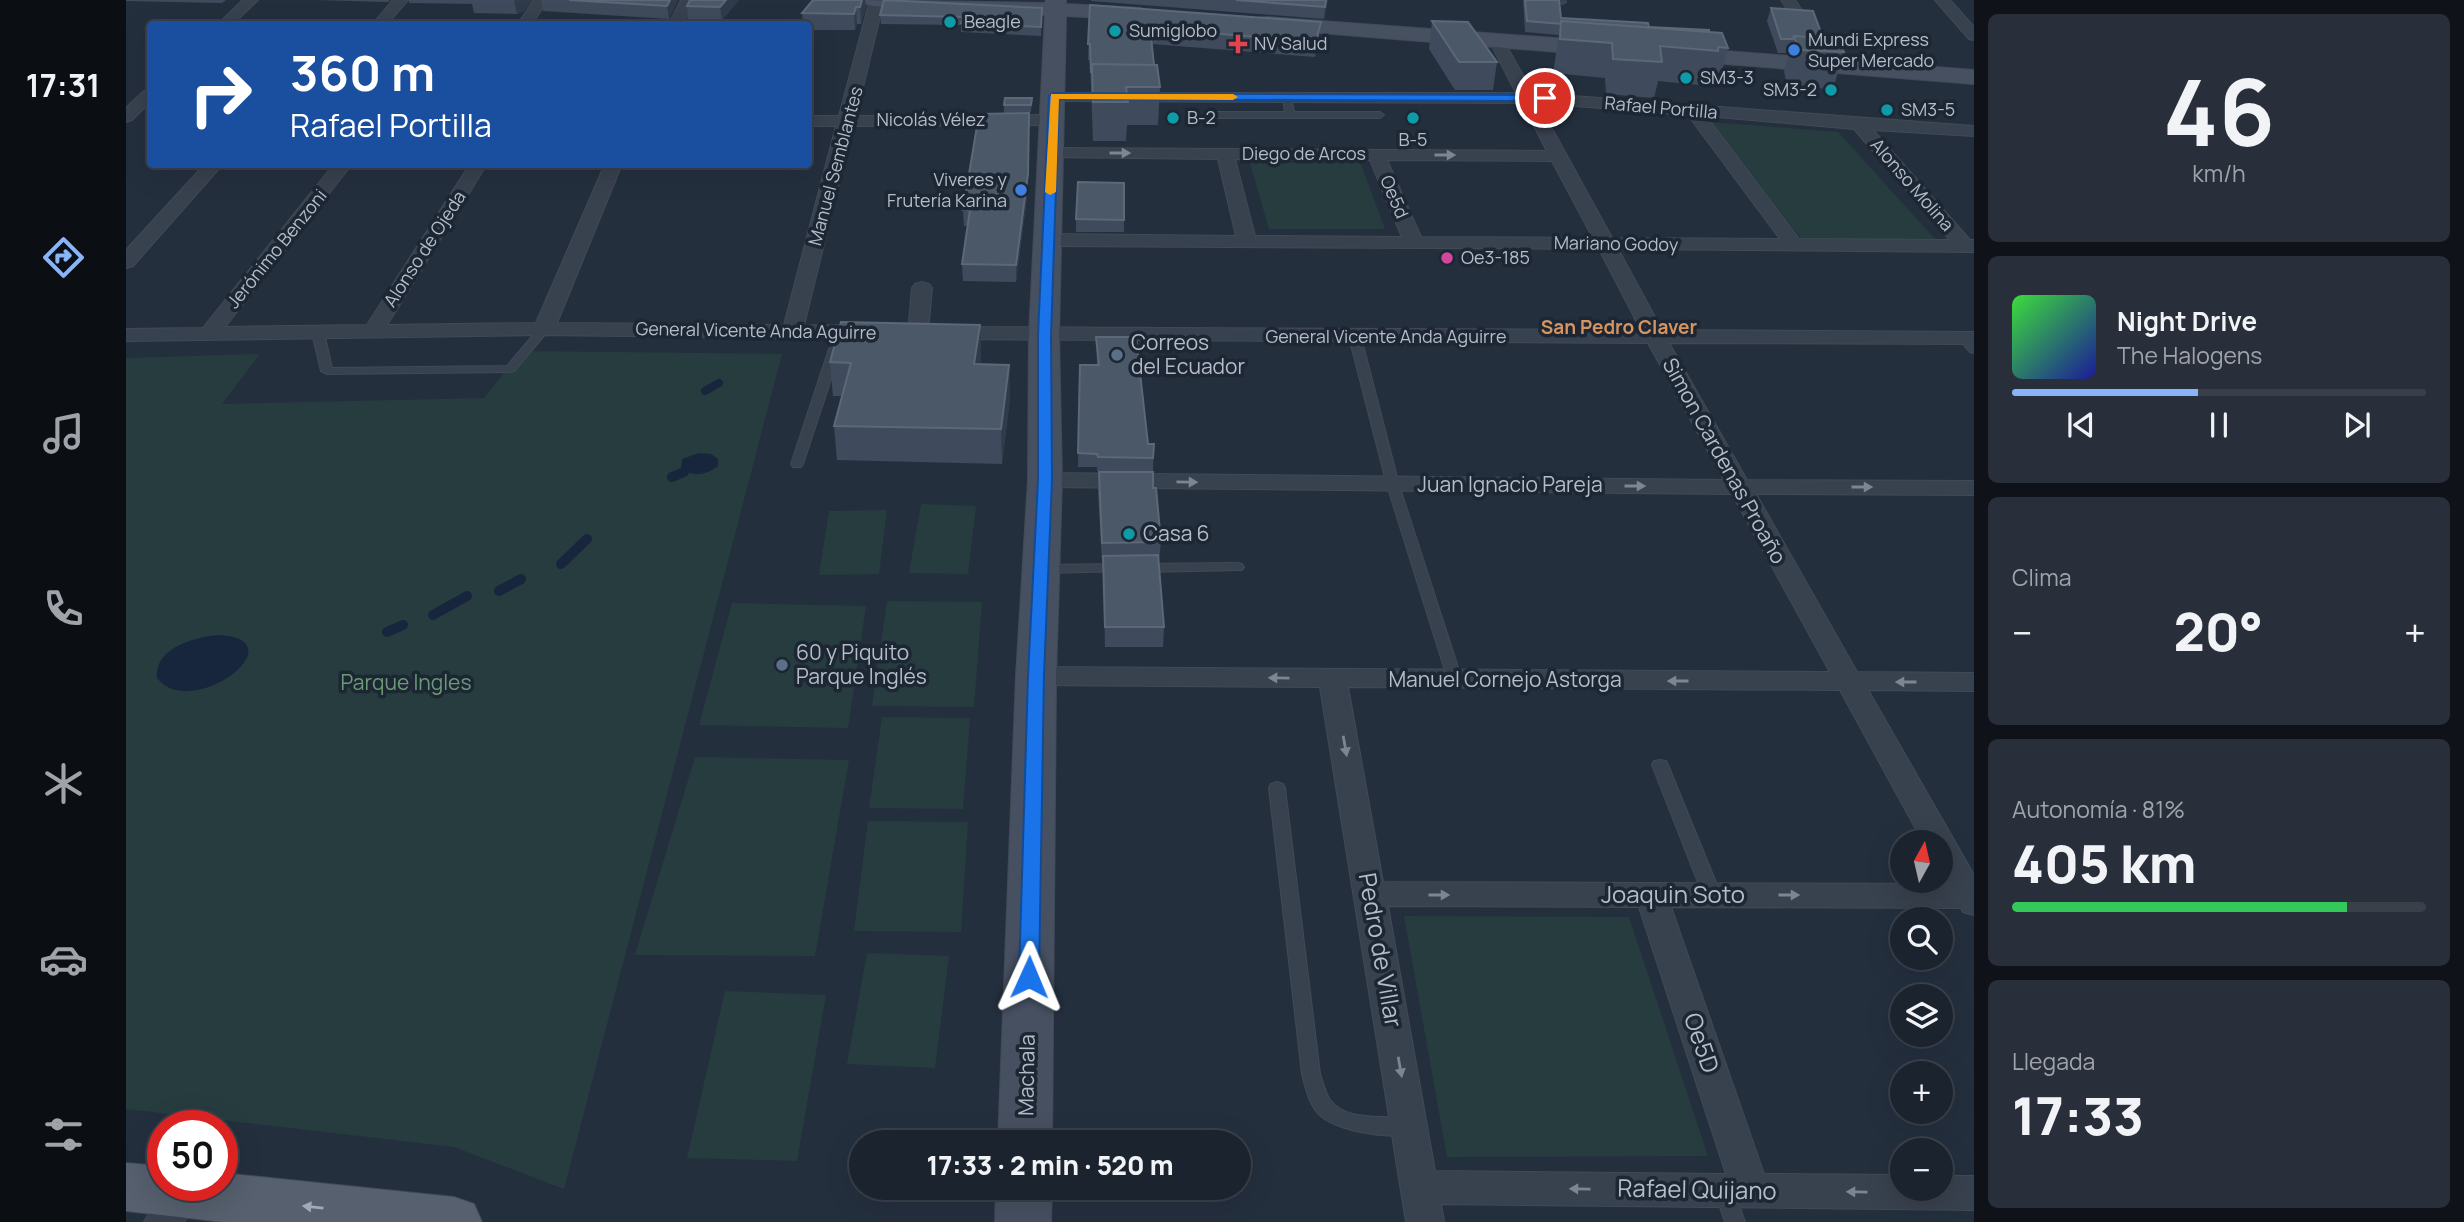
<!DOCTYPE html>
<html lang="es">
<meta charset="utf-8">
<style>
:root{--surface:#1b232e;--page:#282f3a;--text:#f1f3f6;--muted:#a0a4aa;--line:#39404a;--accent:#8ab4f8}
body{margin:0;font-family:Manrope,sans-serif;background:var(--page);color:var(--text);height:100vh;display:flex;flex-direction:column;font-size:26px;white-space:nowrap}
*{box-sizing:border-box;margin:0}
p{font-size:23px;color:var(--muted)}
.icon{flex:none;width:38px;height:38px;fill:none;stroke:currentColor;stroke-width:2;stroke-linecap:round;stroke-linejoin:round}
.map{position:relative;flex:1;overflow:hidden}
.panel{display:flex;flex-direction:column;gap:14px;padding:14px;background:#0f1319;width:490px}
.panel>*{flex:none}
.guide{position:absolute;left:21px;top:21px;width:665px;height:147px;border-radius:7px;box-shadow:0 7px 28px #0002,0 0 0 2px var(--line);background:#1a4fa0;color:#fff;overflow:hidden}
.needle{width:46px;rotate:8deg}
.fabs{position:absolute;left:1764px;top:830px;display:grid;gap:14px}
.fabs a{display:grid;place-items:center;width:63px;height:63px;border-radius:50%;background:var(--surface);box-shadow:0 7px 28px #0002,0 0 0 2px var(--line);font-size:35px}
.speed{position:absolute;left:21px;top:1110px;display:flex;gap:14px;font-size:35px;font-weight:700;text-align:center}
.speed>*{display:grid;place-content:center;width:91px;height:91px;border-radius:50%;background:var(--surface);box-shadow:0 7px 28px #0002,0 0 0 2px var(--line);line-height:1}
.speed .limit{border:10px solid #d22;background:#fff;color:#111}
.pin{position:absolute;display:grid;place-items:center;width:60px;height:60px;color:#fff;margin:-30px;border:4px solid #fff;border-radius:50%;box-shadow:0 2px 7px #0007}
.me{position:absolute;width:77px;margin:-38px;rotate:1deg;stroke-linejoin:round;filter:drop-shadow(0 0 5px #0008)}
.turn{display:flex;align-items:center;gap:24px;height:147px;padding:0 28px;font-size:32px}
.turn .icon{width:91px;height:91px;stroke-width:2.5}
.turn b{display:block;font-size:49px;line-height:60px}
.big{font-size:52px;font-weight:800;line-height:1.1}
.panel .tile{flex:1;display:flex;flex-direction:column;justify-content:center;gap:10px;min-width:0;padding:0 24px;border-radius:10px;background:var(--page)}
.panel .dial{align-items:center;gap:0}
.dial b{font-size:91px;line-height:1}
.song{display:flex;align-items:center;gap:21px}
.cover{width:84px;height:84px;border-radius:10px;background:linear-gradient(135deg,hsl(120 70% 55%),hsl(240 70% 35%))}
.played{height:7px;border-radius:4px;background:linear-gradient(90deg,var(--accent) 45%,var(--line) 45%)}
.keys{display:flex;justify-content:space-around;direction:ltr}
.heat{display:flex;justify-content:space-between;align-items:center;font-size:38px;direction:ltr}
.charge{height:10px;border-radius:5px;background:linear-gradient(90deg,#34c759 81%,var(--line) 0)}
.trip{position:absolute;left:723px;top:1130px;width:402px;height:70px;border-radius:35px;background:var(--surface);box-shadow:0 7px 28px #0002,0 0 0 2px var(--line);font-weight:800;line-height:70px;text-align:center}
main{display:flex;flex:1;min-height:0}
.tabs{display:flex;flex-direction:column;width:126px;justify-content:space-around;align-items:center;background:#0b0e12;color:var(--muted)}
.tabs .icon{width:49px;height:49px}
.tabs .active{color:var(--accent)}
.tabs b{font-size:32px;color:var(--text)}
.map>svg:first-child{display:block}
</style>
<main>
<nav class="tabs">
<b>17:31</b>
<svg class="icon active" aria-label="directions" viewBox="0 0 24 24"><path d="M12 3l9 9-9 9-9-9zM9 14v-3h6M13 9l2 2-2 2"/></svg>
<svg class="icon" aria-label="music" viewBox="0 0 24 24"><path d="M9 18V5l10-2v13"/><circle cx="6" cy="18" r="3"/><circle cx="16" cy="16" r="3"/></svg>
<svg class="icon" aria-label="phone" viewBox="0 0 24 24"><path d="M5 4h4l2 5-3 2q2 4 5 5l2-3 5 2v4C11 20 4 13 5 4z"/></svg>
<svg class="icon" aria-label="climate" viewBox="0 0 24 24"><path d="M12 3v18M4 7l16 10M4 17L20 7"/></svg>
<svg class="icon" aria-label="car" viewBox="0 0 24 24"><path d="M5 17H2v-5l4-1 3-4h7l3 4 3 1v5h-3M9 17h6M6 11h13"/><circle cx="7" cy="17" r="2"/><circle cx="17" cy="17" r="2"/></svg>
<svg class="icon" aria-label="filters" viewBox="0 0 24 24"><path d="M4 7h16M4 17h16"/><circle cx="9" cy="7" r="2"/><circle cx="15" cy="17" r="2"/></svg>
</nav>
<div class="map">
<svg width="1848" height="1222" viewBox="0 0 1848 1222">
<rect width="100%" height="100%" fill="#242f3e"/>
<path fill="#263c3f" d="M1584,122l128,10 97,107 -133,1z
M1234,162l25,67h-116l-19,-66z
M395,351l261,3 -218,835 -110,-42 -328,-38v-751l134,-4 -38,50 262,-6z
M795,504l55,2 -8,68 -59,-1z
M761,510l-8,64 -60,1 10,-64z
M761,601l95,1 -8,105 -102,-1z
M606,603l134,3 -18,122 -149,-3z
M756,717l88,1 -7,91 -94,-1z
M569,757l154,3 -34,196 -180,-1z
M742,821l100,1 -7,110 -107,-1z
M1278,916l225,1 79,239 -261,1z
M741,953l82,3 -14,112 -88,-4z
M599,991l101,4 -29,166 -110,-3z"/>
<path fill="#17263c" d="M573,453l12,1 7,5v7c-11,9 -25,11 -37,3l1,-10z
M92,635c83,4 -26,88 -61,43 -3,-30 38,-41 61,-43z"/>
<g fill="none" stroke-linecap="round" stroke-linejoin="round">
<path stroke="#17263c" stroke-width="8" d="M579,391l14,-8"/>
<path stroke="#17263c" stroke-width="10" d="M546,477l12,-5
M435,564l26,-25
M373,591l22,-12
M307,615l34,-19
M261,632l16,-7"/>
<g stroke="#414a57" stroke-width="2">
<path id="service" d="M1430,0h8l2,2 -4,2z
M1161,94l4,3 3,15h86l4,3 -4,3h-167l-4,-3 4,-3h72l-2,-15z
M418,326l6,3 -2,2 -34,40 -4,1 -183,2 -6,-3 -9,-38 6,-3 6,3 8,35 175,-2 33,-39z
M1229,334l6,3 38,148 63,195 -2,3 -5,2 -7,-5 -61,-195 -38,-148z
M1838,335l10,8v10l-4,-1 -12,-14z
M709,346l6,3 -38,115 -2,3h-8l-2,-3 38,-115z
M1111,563l5,1 2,3 -2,3 -101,2 -7,-4 7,-4z
M995,564l5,1 2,3 -2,3 -83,2 -7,-4 7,-4z
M1534,760l6,1 2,4 53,130 -3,4 -6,2 -6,-2 -3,-4 -51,-130 2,-4z
M1151,782l6,2 2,4 35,286c3,8 5,19 10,26 19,25 60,12 86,21l3,6 -3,6c-22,8 -86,-2 -100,-22 -8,-11 -11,-25 -14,-37l-33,-286 2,-4z
M1599,1183l7,3 13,36h-20l-10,-30 3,-6z"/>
</g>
<g stroke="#414a57" stroke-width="2">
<path id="minor" d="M117,0h15l-25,24h-15z
M267,0h15l-21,24h-14z
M408,0h14l-16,24h-14z
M555,0h14l-12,24h-14z
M744,0h14l-28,116 198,-1 8,5 -8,5 -201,1 -49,199 69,1 7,2 3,4 -3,4 -88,2 -248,-3 -418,6v-12l77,-1 131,-164h18l-127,163 142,-2 103,-161h17l-100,161 149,-2 69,-159h17l-65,159 227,2 52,-199h-28v-10h31z
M1655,0h14l6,9 -2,3h-10z
M1809,0h15l24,27v13l-5,-1z
M1370,36l7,4 30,53 441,33v10l-101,-6 97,110h4v12l-356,-3 44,81 312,2v12l-305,-1 78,137 227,1v14l-218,-1 101,178 117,1v18l-106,-1 106,185v40l-11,-3 -2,-4 -290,-1 93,267 138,1v13h39v-12h33v34l-533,-6 3,18h-38l-86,-535 -284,-2 -10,-3 -4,-6 4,-6 10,-3 794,5 -98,-178 -687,-7 -8,-2 -4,-5 4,-5 8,-2 679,7 -76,-137 -701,-4 -7,-2 -3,-4 3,-4 7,-2 694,3 -42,-81 -550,-3 -9,-6 9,-6 187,2 -18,-77 -172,-2 -3,-4 9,-5 495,3 -25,-48 -468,-2 -6,-2 -2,-3 2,-3h468l-27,-53zM1412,103l150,12 92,124 -168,-1zM1580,116l148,13 96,111 -151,-1zM1109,159l135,1 32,77 -147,-1zM1261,160l165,1 41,77 -172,-1zM1222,687l492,3 83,152h18v30l6,12 -564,-2zM1262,906l251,1 87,267 -291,-3z
M24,89v13l-18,18 -6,2v-14l18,-17z
M79,164h18l-90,102 -7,2v-18z
M796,282l7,2 3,4 -4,45 -3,4h-14l-3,-4 4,-45 3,-4z
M40,1185h31l4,8 -17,29h-40z"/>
</g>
<g stroke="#414a57" stroke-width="2">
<path id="secondary" d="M737,0l182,3 1,-3h20v4l74,4 7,2 4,4 -4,4 -7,2 -74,-4 -7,319 3,145 -6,196 -4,467h-54l18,-467 12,-196 1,-145 16,-320 -172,-9 -7,-2z
M1141,17l341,25 8,2 3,5 -3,5 -8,2 -349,-28 -3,-5 3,-5z
M1546,47l302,23v14l-310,-25 -3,-5 3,-5z
M870,1188h56l-1,34h-56z"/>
</g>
<g stroke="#414a57" stroke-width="2">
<path id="primary" d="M0,1163l37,3v19h59v-12l232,24 20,7 8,18h-259l-97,-11z"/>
</g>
<use href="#service" fill="#38414e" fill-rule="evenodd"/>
<use href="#minor" fill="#38414e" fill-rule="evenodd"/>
<use href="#secondary" fill="#465061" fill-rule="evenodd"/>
<use href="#primary" fill="#56606e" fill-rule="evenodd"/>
</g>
<path fill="#3f4b5c" d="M0,0h100l-4,3 -96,-2z
M189,0h75l-2,2z
M283,0h123l-8,11 -7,3 -43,-1 -2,-9 -63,-1z
M415,0h137l-9,19 -126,-8z
M564,0h49l-17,20 -34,-1 -1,-13z
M965,0h237l-4,19 -233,-18z
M1397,0h36l2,18 148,14 19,16 -9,34h-8l-1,4 -52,-5 -4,17 -48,-4 -1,-16 -52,-5 6,-38 -34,-3z
M964,5l229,32 -4,20 -163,-13 2,21 6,22 -2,38h-31l-1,16h-33l-3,-81h-2z
M740,7l-5,17h-4l-2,6h-47v-6h-5l-1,-11z
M916,8l-1,28 -80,-4v-7l-80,-1 -1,-9z
M1645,8l52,30 21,14 -11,37 -45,-2 -4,-15 5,-19h-11l-11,-32z
M1306,21l65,41 -4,28h-38l-26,-41z
M906,98l-1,14 -27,1v-8z
M998,183v49h-48v-13z
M902,189l-12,93 -53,-1 -1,-17 6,-38h-4l-1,-16z
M854,325l1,33 -1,6 29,1 1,33 -8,66 -165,-4 -3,-34 8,-30h-9l-3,-34z
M970,337l52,107h6l-1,27h-56v-4h-19l2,-102h17z
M973,472l54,16 8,54 -2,19 5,66 -1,20h-58l-2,-85h-1l-4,-72z"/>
<path fill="#2f3b4b" d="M390,0h16l-8,11 -7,3 -3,-13z
M544,0h8l-9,19 -2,-13z
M600,0h13l-17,20 -2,-13z
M736,0h3l1,7 -5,17 -1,-17z
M1200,0h2l-4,19 1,-12z
M730,7l1,17 -2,6 -1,-16z
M1195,22l-2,15 -4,20 1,-15z
M903,113l-1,76 -12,93v-17z
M854,325l1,33 -6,40 -1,-34z
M883,365l1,33 -8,66 -1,-35z"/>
<path fill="#4b5868" stroke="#5c6777" stroke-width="2" d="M443,0h101l-3,6z
M564,0h36l-6,7 -33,-1z
M687,0h49l-2,7h-4l-2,7 -52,-1z
M758,0l158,8 -1,19 -80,-4 2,-6 -83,-2z
M1110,0h90l-1,7z
M1399,0h34l2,18 87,5 1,4 60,3v2l-148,-11v3l-34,-3z
M964,5l231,17 -5,20 -166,-14 4,37 -62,-1 -1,9 -1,-29h-2z
M1645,8l42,3 10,27 -29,-2 -1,3h-12z
M1306,21l36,1 29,40h-38z
M1435,21l161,12 6,15 -10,-1v4l-58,-5 2,16 -49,-3 -1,-16 -52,-4z
M1668,36l44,3 6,13 -45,-2z
M966,64l65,1 3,22h-34l2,15h-35z
M879,98h27l-1,7h-27z
M903,113l-1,61 -12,91 -54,-1 8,-54h-7l16,-96z
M952,182l46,1v37l-48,-1z
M715,322l139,3 -6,39 35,1 -8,64 -167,-3 17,-63 -21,-1z
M970,337h40l12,107h6l-1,14 -55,-1 -1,-3 -19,-1 2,-88h19z
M973,472h54v16h3l5,54 -59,1z
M1032,555l6,72h-59l-2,-71z"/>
<defs><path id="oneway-solid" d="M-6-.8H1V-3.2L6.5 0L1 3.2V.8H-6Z" transform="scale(1.75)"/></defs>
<g fill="#7c8592">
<use href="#oneway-solid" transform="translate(994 153)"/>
<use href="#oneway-solid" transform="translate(1319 155)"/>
<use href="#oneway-solid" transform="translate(1061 482) rotate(1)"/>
<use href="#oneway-solid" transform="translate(1509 486)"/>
<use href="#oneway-solid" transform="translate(1736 487)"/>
<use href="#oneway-solid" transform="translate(1153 678) rotate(-179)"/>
<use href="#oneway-solid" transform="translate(1552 681) rotate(-180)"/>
<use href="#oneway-solid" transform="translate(1780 682) rotate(-180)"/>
<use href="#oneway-solid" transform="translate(1219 746) rotate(80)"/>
<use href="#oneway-solid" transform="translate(1313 895)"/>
<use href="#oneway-solid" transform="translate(1663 895)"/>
<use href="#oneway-solid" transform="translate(1274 1067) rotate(80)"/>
<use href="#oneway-solid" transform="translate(1454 1189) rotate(-179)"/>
<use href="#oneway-solid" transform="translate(1731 1192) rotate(-179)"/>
</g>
<use fill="#a1aab7" href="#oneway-solid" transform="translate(187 1207) rotate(-174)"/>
<path fill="#1a73e8" stroke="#114b97" stroke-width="2" d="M928,93l491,2 5,3 -5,3 -486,-2 -8,236 1,145 -8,196 -5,301 -3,6 -7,2 -7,-2 -3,-6 9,-301 10,-196v-145l11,-239z"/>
<path fill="#f59e0b" d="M925,94h182l5,3 -5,3 -174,-1 -3,93 -6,3 -5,-3z"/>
<g fill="#0f9aa8" stroke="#1d2633" stroke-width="2.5">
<circle cx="824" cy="22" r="7"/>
<circle cx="989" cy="31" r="7"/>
<circle cx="1560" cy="78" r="7"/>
<circle cx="1705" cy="90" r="7"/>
<circle cx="1761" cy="110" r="7"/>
<circle cx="1047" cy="118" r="7"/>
<circle cx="1287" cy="118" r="7"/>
<circle cx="1003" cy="534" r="7"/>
</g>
<path fill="#e0444e" stroke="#1d2633" stroke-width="2.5" d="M1108.5 33.5h7v7h7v7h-7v7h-7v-7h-7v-7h7z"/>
<g fill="#3f7fe0" stroke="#1d2633" stroke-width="2.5">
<circle cx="1668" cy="50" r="7"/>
<circle cx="895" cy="190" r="7"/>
</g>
<circle fill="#d1479c" stroke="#1d2633" stroke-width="2.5" cx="1321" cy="258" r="7"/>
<g fill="#5c6f8a" stroke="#1d2633" stroke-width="2.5">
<circle cx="991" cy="355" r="7"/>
<circle cx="656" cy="665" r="7"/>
</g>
<g text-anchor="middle" stroke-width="7" stroke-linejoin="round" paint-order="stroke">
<g font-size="18" fill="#b4bcc9" stroke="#1d2633" text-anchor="start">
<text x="838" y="28">Beagle</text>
<text x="1003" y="37">Sumiglobo</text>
<text x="1682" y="46">Mundi Express<tspan x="1682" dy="21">Super Mercado</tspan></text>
<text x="1128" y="50">NV Salud</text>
<text x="1574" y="84">SM3-3</text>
<text x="1691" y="96" text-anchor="end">SM3-2</text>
<text x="1775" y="116">SM3-5</text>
<text x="1061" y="124">B-2</text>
<text x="1287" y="146" text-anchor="middle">B-5</text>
<text x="881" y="186" text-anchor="end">Viveres y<tspan x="881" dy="21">Frutería Karina</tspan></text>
<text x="1335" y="264">Oe3-185</text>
</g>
<g font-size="18" fill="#b4bcc9" stroke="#1d2633">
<text transform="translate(1535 108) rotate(5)" y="6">Rafael Portilla</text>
<text x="805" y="126">Nicolás Vélez</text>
<text x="1178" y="160">Diego de Arcos</text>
<text transform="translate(710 166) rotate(-75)" y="6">Manuel Semblantes</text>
<text transform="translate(1786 185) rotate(49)" y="6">Alonso Molina</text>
<text transform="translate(1268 197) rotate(67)" y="6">Oe5d</text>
<text transform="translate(1490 244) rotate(1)" y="6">Mariano Godoy</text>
<text transform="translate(151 249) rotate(-51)" y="6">Jerónimo Benzoni</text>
<text transform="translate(299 249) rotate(-57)" y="6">Alonso de Ojeda</text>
<text transform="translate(630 331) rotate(1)" y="6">General Vicente Anda Aguirre</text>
<text x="1260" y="343">General Vicente Anda Aguirre</text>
</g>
<g font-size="19" font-weight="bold" fill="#d59563" stroke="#1d2633">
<text x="1493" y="334">San Pedro Claver</text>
</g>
<g font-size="21" fill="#b4bcc9" stroke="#1d2633" text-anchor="start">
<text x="1005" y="350">Correos<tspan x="1005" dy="24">del Ecuador</tspan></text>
<text x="1017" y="541">Casa 6</text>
<text x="670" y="660">60 y Piquito<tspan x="670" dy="24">Parque Inglés</tspan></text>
</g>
<g font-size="21" fill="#b4bcc9" stroke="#1d2633">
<text transform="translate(1598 461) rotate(61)" y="7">Simon Cardenas Proaño</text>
<text x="1384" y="492">Juan Ignacio Pareja</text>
<text x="1379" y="687">Manuel Cornejo Astorga</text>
<text transform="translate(901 1075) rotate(-89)" y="7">Machala</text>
</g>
<g font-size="21" fill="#6b9a76" stroke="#1d2633">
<text x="280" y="690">Parque Ingles</text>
</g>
<g font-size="24" fill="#b4bcc9" stroke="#1d2633">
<text x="1547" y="903">Joaquin Soto</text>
<text transform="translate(1254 950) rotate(80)" y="8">Pedro de Villar</text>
<text transform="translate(1575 1043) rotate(71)" y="8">Oe5D</text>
<text transform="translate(1571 1190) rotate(1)" y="8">Rafael Quijano</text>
</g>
</g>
</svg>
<div class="fabs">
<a><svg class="needle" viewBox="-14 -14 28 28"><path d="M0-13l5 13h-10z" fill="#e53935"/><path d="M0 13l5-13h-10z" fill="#a0a4aa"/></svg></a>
<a><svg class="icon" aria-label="search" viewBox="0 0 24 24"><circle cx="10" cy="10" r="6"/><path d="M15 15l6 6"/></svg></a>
<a><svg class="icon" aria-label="layers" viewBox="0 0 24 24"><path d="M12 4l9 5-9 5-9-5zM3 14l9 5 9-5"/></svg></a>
<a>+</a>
<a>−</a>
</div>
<div class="speed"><div class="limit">50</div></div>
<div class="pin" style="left:1419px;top:98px;background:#d93025"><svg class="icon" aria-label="arrive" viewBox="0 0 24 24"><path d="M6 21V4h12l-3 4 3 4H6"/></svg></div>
<svg class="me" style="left:903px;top:977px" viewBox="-20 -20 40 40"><path d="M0-17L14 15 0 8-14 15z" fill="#1a73e8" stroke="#fff" stroke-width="4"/></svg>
<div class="trip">17:33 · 2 min · 520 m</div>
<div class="guide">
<div class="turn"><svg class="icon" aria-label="right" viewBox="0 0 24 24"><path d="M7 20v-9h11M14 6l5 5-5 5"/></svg><div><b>360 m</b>Rafael Portilla</div></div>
</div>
</div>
<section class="panel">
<div class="tile dial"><b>46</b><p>km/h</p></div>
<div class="tile">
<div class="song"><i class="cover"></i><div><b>Night Drive</b><p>The Halogens</p></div></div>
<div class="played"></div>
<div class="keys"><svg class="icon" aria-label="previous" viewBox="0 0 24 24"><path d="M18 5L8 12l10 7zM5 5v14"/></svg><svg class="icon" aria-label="pause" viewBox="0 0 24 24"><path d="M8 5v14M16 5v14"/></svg><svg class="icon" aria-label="next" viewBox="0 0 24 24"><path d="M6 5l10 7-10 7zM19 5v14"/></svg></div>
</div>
<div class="tile"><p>Clima</p>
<div class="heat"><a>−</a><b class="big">20°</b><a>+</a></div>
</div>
<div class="tile"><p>Autonomía · 81%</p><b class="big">405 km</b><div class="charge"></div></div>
<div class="tile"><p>Llegada</p><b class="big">17:33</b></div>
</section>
</main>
